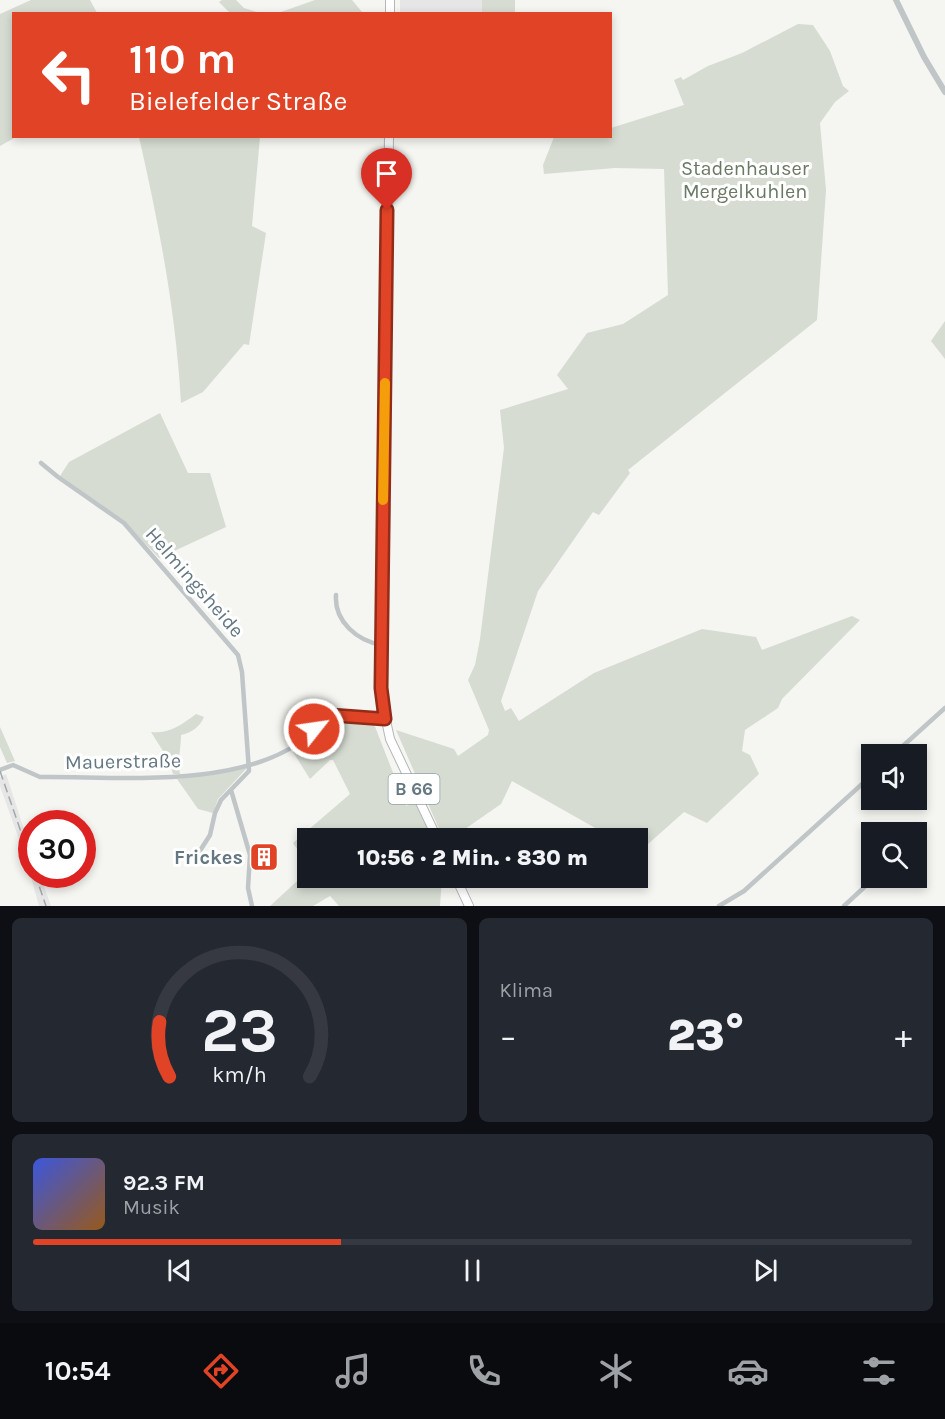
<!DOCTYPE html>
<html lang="de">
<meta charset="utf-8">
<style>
:root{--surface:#171b24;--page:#242831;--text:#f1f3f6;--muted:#9ea1a6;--line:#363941;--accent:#e04326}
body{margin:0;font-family:Karla,sans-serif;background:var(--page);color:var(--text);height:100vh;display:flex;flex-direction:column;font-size:22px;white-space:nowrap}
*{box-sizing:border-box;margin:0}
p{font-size:20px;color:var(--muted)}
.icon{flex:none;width:33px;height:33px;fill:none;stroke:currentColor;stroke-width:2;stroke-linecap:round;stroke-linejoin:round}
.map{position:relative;height:906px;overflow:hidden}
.details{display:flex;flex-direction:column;gap:12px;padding:12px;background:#0d0f14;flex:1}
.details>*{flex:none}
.top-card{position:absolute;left:12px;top:12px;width:600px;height:126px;border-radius:0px;box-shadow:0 3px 9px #0003;background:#e04326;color:#fff;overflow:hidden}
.fabs{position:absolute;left:861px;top:744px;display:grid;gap:12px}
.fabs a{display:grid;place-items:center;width:66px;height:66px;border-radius:0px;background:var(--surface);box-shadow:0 3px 9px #0003;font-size:30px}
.speed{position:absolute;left:18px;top:810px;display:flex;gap:12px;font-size:30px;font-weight:700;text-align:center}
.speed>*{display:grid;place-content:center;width:78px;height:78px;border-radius:50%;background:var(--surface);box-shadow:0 3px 9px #0003;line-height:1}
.speed .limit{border:9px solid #d22;background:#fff;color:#111}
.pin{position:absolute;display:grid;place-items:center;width:51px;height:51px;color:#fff;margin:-62px -26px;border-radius:50% 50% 50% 0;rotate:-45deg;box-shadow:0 0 6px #0007}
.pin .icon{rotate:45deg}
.me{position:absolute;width:66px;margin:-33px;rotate:60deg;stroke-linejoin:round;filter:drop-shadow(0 0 4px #0008)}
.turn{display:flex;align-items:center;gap:21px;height:126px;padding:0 18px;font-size:27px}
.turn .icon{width:78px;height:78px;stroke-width:2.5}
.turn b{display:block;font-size:42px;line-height:51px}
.big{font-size:45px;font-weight:800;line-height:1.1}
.details .widget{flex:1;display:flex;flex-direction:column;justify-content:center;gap:9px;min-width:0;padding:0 21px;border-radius:9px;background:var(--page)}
.details .dial{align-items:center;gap:0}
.dial svg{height:156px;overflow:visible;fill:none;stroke:var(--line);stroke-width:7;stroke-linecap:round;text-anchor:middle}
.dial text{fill:var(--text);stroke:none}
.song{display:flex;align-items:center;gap:18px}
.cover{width:72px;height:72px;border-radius:9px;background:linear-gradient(135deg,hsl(230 70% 55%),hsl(30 70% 35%))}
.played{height:6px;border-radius:3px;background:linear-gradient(90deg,var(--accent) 35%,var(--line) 35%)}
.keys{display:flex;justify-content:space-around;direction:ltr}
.heat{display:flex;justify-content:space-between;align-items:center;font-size:33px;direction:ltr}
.details .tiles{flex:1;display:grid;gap:12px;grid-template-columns:1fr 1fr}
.widget:last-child{grid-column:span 2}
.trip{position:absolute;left:297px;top:828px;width:351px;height:60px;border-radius:0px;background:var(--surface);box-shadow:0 3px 9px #0003;font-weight:800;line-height:60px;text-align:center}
.tab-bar{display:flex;height:96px;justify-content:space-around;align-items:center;background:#090b0e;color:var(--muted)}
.tab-bar .icon{width:42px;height:42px}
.tab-bar .active{color:var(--accent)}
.tab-bar b{font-size:27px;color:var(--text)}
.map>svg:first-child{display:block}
</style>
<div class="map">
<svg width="945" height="906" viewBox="0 0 945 906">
<rect width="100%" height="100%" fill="#f5f5f1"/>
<path fill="#e5e6e5" d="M400,0h82v13l-82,1z
M6,774l25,77 1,23 8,1 11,31h-12l-13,-47 -26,-73v-9z"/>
<path fill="#d6dcd2" d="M31,0h59l7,13 -83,1v122l2,1 -16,9v-132z
M222,0h14l8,8 16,5h-30l-11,-11z
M315,0h37l11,13h-85z
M482,0h33v13h-33z
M798,24l15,1 17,26 13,35 6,5 -14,11 -15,21 6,67 -9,130 -189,150 2,3 -31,42 -6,-3 -55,79 -37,110 4,10 6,-3 8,13 75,-48 108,-44 54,8 6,13 90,-34 8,4 -78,79 -4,9 -33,22 -3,21 8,4 9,19 -52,49 -23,-11 -46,41v-15h-25l-101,-57 -11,23 -49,34h-9l-47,-108 58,19 4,7 30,-21 1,-5 -21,-50 7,-15 5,-26 24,-191 -4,-38 68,-21 -11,-14 30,-42 36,-9 45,-29 -4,-126 -49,-1 -71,6 -1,-9 11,-28 56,-1 1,-8 73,-23 -10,-25 7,-3 2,3 25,-14 34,-13z
M139,137h121l-8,89 14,7 -17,112 -5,-1 -41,48 -22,11c-5,-91 -22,-178 -42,-266z
M945,321v38l-14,-18z
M160,413l28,60h22l16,54 -67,31 -35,-36 -64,-46 9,-14z
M196,714l8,3c-4,10 -13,16 -23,18 0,15 -4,25 -1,39h-7l-3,-12 -19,-30c19,2 30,-7 45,-18z
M337,718l37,6 32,82 9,-5 18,37h-125l-1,25 -14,-20 57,-49 -17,-34h-3l-20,19 -17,-27 14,-7 23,-24z
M0,727l15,34 -8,2 -7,-16z
M247,768l-29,31 -5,14 -15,-4 -21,-30z
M307,872l1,6h134l-2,28h-101l-9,-10 -17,10h-43z"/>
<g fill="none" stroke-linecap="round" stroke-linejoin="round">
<g stroke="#b3b8bb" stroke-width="10">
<path id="primary" d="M390,14v-14
M389,136l-7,566 8,37 47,99
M456,878l13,28"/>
</g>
<path stroke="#c0c5c7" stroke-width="4.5" d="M41,463l17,14 66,46 114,132 4,17 7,99 -28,29 -6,13 -5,22 -14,22
M336,595c-2,26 21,46 46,50
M894,754l51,-46
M0,770l13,-5 27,12h10c76,0 184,10 249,-34 11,-8 21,-19 31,-28l55,4
M231,790l19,65 -2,33 4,18
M719,906l25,-15 128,-116
M844,906l27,-25"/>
<path stroke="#c0c5c7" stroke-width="6" d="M896,0l28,57 21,35"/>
<use href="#primary" stroke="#fff" stroke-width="8"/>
<path stroke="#a1a8ac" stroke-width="1.5" stroke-dasharray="9 4.5" stroke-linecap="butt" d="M0,771l32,93
M35,874l11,32"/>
</g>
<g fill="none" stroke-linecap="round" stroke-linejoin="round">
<g stroke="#922c19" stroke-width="15">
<path id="route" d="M314,729l16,-14 55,4 -4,-31 6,-478"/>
</g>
<use href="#route" stroke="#e04326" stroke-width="10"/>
<path stroke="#f59e0b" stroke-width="10" d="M383,500l2,-117"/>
</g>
<defs>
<g id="building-square" transform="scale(1.5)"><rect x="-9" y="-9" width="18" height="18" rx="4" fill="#e04326" stroke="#fff"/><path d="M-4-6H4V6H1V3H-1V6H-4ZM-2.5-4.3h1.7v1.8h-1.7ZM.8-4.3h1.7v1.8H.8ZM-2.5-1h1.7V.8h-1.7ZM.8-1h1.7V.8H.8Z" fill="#fff"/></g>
</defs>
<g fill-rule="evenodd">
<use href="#building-square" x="264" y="857"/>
</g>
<g text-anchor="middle" stroke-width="6" stroke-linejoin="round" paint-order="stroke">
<rect fill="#fff" stroke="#92a0a8" stroke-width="1.5" x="388.5" y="774" width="51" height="30" rx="4.5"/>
<g font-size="18" font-weight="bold" fill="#647782">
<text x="414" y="795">B 66</text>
</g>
<g font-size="20" fill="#697963" stroke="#fff">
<text x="745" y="175">Stadenhauser<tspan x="745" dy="23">Mergelkuhlen</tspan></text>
</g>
<g font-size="20" fill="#647782" stroke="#fff">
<text transform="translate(195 582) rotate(49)" y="7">Helmingsheide</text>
<text transform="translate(123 761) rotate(-1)" y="7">Mauerstraße</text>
</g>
<g font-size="20" font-weight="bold" fill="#647782" stroke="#fff" text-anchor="end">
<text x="243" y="864">Frickes</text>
</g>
</g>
</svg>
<div class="fabs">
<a><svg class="icon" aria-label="sound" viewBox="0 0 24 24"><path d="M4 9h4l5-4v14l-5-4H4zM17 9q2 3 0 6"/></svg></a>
<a><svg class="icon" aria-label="search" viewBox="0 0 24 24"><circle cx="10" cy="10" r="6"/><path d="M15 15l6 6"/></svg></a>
</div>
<div class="speed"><div class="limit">30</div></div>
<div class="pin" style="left:387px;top:210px;background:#d93025"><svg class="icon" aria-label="arrive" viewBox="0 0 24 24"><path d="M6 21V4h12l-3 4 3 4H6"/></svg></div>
<svg class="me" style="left:314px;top:729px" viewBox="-20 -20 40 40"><circle r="17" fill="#e04326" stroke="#fff" stroke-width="3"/><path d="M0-11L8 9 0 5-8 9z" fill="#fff"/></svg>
<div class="trip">10:56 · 2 Min. · 830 m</div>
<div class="top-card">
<div class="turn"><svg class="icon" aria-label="left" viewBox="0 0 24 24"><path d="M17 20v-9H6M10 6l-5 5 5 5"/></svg><div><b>110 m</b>Bielefelder Straße</div></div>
</div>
</div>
<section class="details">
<div class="tiles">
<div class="widget dial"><svg viewBox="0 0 100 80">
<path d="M14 69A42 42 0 1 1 86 69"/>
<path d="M14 69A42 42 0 0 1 9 41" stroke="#e04326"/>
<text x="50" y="56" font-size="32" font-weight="700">23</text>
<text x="50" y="72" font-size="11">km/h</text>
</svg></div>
<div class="widget"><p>Klima</p>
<div class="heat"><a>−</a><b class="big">23°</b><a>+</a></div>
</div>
<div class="widget">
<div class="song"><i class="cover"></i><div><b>92.3 FM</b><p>Musik</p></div></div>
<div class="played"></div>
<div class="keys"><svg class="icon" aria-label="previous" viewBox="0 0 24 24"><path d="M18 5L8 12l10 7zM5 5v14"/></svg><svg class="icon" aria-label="pause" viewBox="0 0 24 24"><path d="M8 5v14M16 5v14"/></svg><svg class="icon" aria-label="next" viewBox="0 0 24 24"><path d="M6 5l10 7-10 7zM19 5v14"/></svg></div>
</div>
</div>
</section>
<nav class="tab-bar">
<b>10:54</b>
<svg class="icon active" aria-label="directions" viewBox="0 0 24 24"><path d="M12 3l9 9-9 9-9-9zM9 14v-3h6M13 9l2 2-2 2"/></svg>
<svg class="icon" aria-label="music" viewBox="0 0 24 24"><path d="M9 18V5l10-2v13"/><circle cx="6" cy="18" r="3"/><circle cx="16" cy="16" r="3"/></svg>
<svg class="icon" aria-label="phone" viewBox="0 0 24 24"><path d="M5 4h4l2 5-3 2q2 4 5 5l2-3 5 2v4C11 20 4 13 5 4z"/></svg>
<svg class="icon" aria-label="climate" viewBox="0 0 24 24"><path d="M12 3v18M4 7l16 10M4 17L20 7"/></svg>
<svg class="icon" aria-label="car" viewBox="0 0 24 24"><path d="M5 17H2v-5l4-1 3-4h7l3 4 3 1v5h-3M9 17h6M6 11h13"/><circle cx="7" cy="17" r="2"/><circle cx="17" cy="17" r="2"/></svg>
<svg class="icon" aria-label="filters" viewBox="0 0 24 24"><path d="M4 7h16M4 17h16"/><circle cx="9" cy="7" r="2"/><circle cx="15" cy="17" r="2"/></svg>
</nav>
